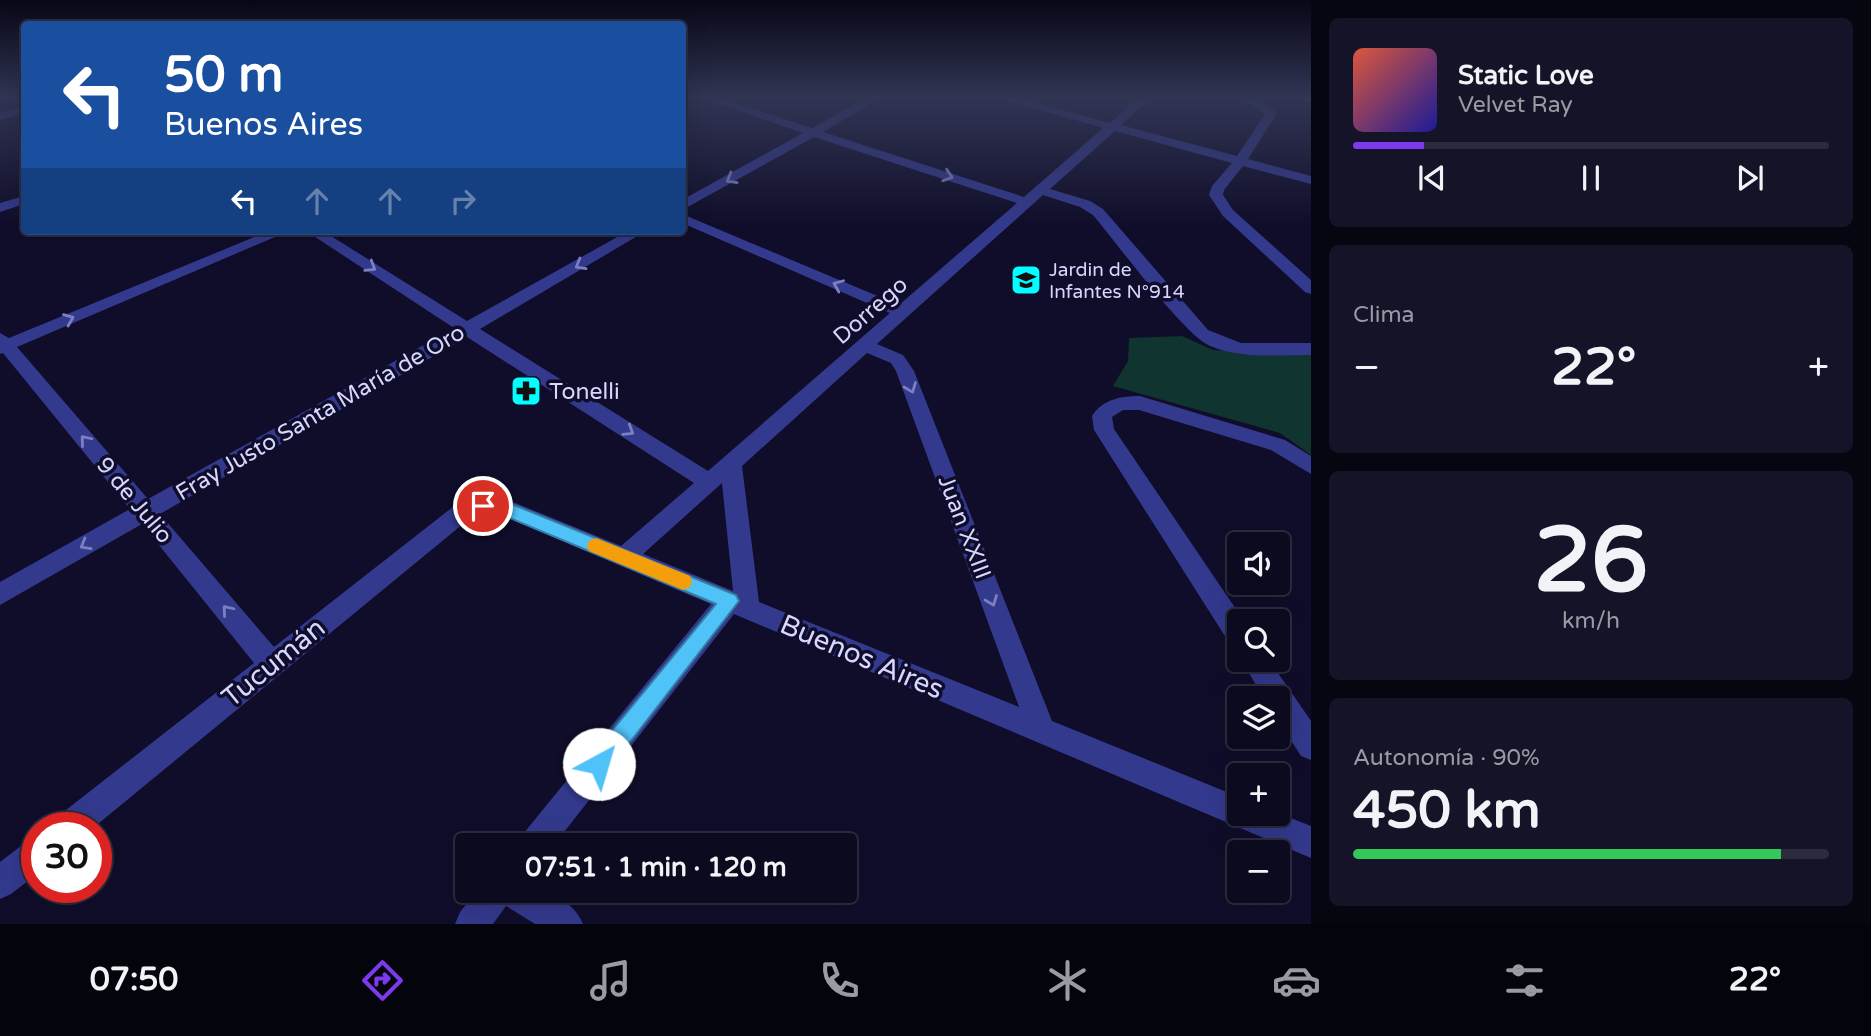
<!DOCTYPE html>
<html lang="es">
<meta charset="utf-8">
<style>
:root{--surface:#0b0a1f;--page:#141328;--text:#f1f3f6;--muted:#9a9aa4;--line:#2b2b3d;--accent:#7c3aed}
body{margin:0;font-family:"Varela Round",sans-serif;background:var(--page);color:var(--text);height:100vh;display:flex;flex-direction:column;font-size:26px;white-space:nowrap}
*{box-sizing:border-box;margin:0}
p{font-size:23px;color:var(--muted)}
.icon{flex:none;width:38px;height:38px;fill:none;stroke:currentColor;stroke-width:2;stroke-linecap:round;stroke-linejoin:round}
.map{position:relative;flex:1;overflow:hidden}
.details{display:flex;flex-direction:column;gap:18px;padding:18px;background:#060611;width:560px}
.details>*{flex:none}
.guide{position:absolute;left:21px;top:21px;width:665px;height:214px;border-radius:7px;box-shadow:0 7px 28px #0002,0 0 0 2px var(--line);background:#1a4fa0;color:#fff;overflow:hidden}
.fabs{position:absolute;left:1227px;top:532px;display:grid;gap:14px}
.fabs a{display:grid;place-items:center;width:63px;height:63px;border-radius:7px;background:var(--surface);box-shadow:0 7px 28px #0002,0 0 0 2px var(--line);font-size:35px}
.speed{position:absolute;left:21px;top:812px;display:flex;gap:14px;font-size:35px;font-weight:700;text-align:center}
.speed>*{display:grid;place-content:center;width:91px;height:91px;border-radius:50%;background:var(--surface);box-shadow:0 7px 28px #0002,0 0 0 2px var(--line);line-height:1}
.speed .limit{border:10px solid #d22;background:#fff;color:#111}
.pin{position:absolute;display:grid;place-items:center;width:60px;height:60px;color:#fff;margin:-30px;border:4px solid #fff;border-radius:50%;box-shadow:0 2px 7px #0007}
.me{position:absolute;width:77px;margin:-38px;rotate:39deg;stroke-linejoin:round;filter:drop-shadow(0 0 5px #0008)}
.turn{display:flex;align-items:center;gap:24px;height:147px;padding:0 28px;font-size:32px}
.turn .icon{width:91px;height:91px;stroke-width:2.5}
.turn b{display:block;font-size:49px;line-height:60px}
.lanes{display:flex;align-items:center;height:66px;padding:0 28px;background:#0003;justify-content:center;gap:35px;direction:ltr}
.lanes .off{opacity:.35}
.big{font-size:52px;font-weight:700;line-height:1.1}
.details .card{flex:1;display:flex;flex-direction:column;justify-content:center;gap:10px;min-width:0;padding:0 24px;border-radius:10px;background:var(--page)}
.details .dial{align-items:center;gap:0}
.dial b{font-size:91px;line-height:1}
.song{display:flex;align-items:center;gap:21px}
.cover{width:84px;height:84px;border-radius:10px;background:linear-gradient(135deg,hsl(10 70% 55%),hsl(240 70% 35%))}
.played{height:7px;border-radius:4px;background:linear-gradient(90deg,var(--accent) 15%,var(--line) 15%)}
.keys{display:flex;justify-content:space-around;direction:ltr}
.heat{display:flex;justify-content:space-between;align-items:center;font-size:38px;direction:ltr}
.charge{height:10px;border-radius:5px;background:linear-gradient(90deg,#34c759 90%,var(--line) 0)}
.trip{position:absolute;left:455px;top:833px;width:402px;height:70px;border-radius:7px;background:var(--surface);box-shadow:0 7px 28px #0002,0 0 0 2px var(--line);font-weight:700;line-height:70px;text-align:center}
.tab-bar{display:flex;height:112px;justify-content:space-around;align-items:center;background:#04040c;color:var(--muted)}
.tab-bar .icon{width:49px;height:49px}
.tab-bar .on{color:var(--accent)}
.tab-bar b{font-size:32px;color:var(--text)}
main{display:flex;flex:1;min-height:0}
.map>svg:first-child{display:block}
</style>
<main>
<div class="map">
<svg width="1311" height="924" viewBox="0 0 1311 924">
<rect width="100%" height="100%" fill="#0f0d29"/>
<path fill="#10342f" d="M1182,336l31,14 98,5v100l-31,-22 -167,-47 15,-25 1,-23z"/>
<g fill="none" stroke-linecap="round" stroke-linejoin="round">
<path fill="#33398d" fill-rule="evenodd" d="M699,97h17l96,31 56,-31h14l-59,35 201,65 79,-69 -108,-31h19l96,26 29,-26h13l-31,28 116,31 28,-42 -27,-17h14l23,14 2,2 -29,46 63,17v8l-68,-18 -19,24 -1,5 10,15 78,70v14l-6,-2 -82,-76 -14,-21 3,-9 20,-23 -117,-32 -65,58 40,12 13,8 105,121 33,13h70v12c-34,0 -69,4 -101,-9 -26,-11 -94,-104 -117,-131l-13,-8 -37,-12 -166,149 26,11 11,16 138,350 187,76v17l39,-1 33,13v32l-577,-244 -180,231h-36l5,-11 188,-230 -206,-87 -22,-2 -14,4 -376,309h-40l4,-11 197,-154 -112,-139 -142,81v-23l130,-73 -127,-156 -3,1v-21l9,5 260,-107h20l-272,116 131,152 306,-171 -148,-97h17l144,90 161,-90h18l-166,98 228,142 182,-158 -208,-90v-9l217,91 118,-102 -203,-66 -132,73v-10l121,-67zM467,337l227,146 -73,63 -113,-46 -25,-3 -29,9 -180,141 -114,-133zM867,353l24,10 5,8 123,336 -260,-105 -17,-136zM722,483l11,108 -90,-37z
M24,107v6l-24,7v-7z
M24,196v8l-24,8v-9z
M1140,396l145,44 26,16v18l-40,-24 -132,-40h-16l-11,7 2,12 130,192h-5v27l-9,-4 -136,-214 -2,-14c11,-17 29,-20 48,-20z
M1241,660h28l42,61v39l-10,-4 -23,-36v-22h-14z
M37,837v37l-26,20 -11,5v-37l26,-20z
M477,891c36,0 89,-8 106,33h-48l-29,-18 -13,18h-38l5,-12z"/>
<path fill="#ff51b5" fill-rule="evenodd" d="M1300,97h11v6z"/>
</g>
<defs><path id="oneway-chevron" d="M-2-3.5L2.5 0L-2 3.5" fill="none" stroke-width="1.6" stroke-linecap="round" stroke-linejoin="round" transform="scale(1.75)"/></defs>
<g stroke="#7c80c0">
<use href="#oneway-chevron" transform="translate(948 176) rotate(18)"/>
<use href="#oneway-chevron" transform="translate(731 179) rotate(150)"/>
<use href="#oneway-chevron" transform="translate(580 265) rotate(150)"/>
<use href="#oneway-chevron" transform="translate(371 267) rotate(32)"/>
<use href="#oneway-chevron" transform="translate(838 285) rotate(-157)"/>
<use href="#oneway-chevron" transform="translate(69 319) rotate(-22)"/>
<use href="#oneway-chevron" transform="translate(911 388) rotate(69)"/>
<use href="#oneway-chevron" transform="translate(629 431) rotate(32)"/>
<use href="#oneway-chevron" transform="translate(85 440) rotate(-130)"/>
<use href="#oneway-chevron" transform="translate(85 545) rotate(150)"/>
<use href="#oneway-chevron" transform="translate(992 601) rotate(69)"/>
<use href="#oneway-chevron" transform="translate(227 610) rotate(-130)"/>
</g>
<linearGradient id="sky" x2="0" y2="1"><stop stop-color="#080717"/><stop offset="0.43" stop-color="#313554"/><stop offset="1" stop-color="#313554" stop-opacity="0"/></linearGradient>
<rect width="1311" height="226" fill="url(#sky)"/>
<path fill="#4fc3f7" stroke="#337fa1" stroke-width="2" d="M483,499l31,6 222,90 3,6 -132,171 -8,3 -8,-3 -3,-8 3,-8 125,-152 -211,-88 -28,-6 -2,-4 2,-5z"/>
<path fill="#f59e0b" d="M596,538l94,38 2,6 -2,5 -7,3 -94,-39 -2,-5 2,-5z"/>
<defs>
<g id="school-square" transform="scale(1.575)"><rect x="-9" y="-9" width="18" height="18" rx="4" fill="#02feff" stroke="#0f0d29"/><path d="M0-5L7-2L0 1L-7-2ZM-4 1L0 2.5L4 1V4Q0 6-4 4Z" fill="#111"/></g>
<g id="pharmacy-square" transform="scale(1.575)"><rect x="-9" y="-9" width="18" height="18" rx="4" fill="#02feff" stroke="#0f0d29"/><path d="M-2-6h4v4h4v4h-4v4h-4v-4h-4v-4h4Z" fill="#111"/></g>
</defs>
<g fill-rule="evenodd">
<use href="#school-square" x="1026" y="280"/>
<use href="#pharmacy-square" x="526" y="391"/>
</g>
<g text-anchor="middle" stroke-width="7" stroke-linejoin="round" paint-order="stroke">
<g font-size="19" fill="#d6d6ff" stroke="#0f0d29" text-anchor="start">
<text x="1049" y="276">Jardin de<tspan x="1049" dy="22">Infantes N°914</tspan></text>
</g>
<g font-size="23" fill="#d6d6ff" stroke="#0f0d29">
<text transform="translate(870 310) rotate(-41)" y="8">Dorrego</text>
<text transform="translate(320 412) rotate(-30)" y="8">Fray Justo Santa María de Oro</text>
<text transform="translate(135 500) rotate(50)" y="8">9 de Julio</text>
<text transform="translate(965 527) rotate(69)" y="8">Juan XXIII</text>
</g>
<g font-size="23" fill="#d6d6ff" stroke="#0f0d29" text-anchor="start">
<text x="549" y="399">Tonelli</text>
</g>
<g font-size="28" fill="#d6d6ff" stroke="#0f0d29">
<text transform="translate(862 656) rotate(23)" y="10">Buenos Aires</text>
<text transform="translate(273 662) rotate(-39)" y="10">Tucumán</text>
</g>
</g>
</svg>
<div class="fabs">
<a><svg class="icon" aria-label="sound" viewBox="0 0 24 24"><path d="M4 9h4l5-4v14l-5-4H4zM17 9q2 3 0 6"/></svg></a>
<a><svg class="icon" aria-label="search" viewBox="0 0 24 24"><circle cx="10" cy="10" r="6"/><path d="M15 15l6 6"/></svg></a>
<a><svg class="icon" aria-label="layers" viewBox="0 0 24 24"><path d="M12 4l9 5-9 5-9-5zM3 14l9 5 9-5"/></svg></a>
<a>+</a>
<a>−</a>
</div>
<div class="speed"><div class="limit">30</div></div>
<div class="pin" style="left:483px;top:506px;background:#d93025"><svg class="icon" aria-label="arrive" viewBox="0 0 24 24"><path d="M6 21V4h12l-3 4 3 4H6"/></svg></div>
<svg class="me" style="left:599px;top:764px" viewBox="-20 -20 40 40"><circle r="19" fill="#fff"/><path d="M0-13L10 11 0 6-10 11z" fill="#4fc3f7"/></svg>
<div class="trip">07:51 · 1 min · 120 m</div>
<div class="guide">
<div class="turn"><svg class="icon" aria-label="left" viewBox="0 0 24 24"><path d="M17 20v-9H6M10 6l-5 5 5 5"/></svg><div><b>50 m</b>Buenos Aires</div></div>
<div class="lanes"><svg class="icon" aria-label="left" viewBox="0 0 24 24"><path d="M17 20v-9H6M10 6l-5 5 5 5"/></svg><svg class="icon off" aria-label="ahead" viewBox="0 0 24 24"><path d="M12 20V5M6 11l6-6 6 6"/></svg><svg class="icon off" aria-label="ahead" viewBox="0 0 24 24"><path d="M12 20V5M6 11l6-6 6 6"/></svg><svg class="icon off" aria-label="right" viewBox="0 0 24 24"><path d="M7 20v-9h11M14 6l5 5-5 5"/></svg></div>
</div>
</div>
<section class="details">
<div class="card">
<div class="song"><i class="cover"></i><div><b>Static Love</b><p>Velvet Ray</p></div></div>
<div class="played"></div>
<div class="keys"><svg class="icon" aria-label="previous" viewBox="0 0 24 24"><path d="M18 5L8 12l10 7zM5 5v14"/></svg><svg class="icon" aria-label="pause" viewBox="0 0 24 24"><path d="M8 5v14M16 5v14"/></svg><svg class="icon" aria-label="next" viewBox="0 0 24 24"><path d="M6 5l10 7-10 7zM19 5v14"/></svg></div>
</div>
<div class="card"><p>Clima</p>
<div class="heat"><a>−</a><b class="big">22°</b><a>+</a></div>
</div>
<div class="card dial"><b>26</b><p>km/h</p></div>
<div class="card"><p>Autonomía · 90%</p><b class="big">450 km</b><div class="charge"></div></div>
</section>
</main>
<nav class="tab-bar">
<b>07:50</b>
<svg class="icon on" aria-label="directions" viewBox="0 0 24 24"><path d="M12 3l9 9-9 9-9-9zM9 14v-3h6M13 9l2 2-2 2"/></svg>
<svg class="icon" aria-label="music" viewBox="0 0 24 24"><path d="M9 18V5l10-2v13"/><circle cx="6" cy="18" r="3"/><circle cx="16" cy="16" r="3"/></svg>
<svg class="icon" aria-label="phone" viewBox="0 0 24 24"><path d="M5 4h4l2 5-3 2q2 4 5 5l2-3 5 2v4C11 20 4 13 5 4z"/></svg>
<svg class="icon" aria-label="climate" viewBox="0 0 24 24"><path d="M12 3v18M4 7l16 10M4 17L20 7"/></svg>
<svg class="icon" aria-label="car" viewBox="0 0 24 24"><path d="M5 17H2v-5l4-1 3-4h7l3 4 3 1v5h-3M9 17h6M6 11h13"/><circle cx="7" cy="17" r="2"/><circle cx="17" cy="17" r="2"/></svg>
<svg class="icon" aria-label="filters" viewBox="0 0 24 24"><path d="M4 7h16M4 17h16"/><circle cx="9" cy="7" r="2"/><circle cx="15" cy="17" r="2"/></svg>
<b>22°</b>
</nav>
